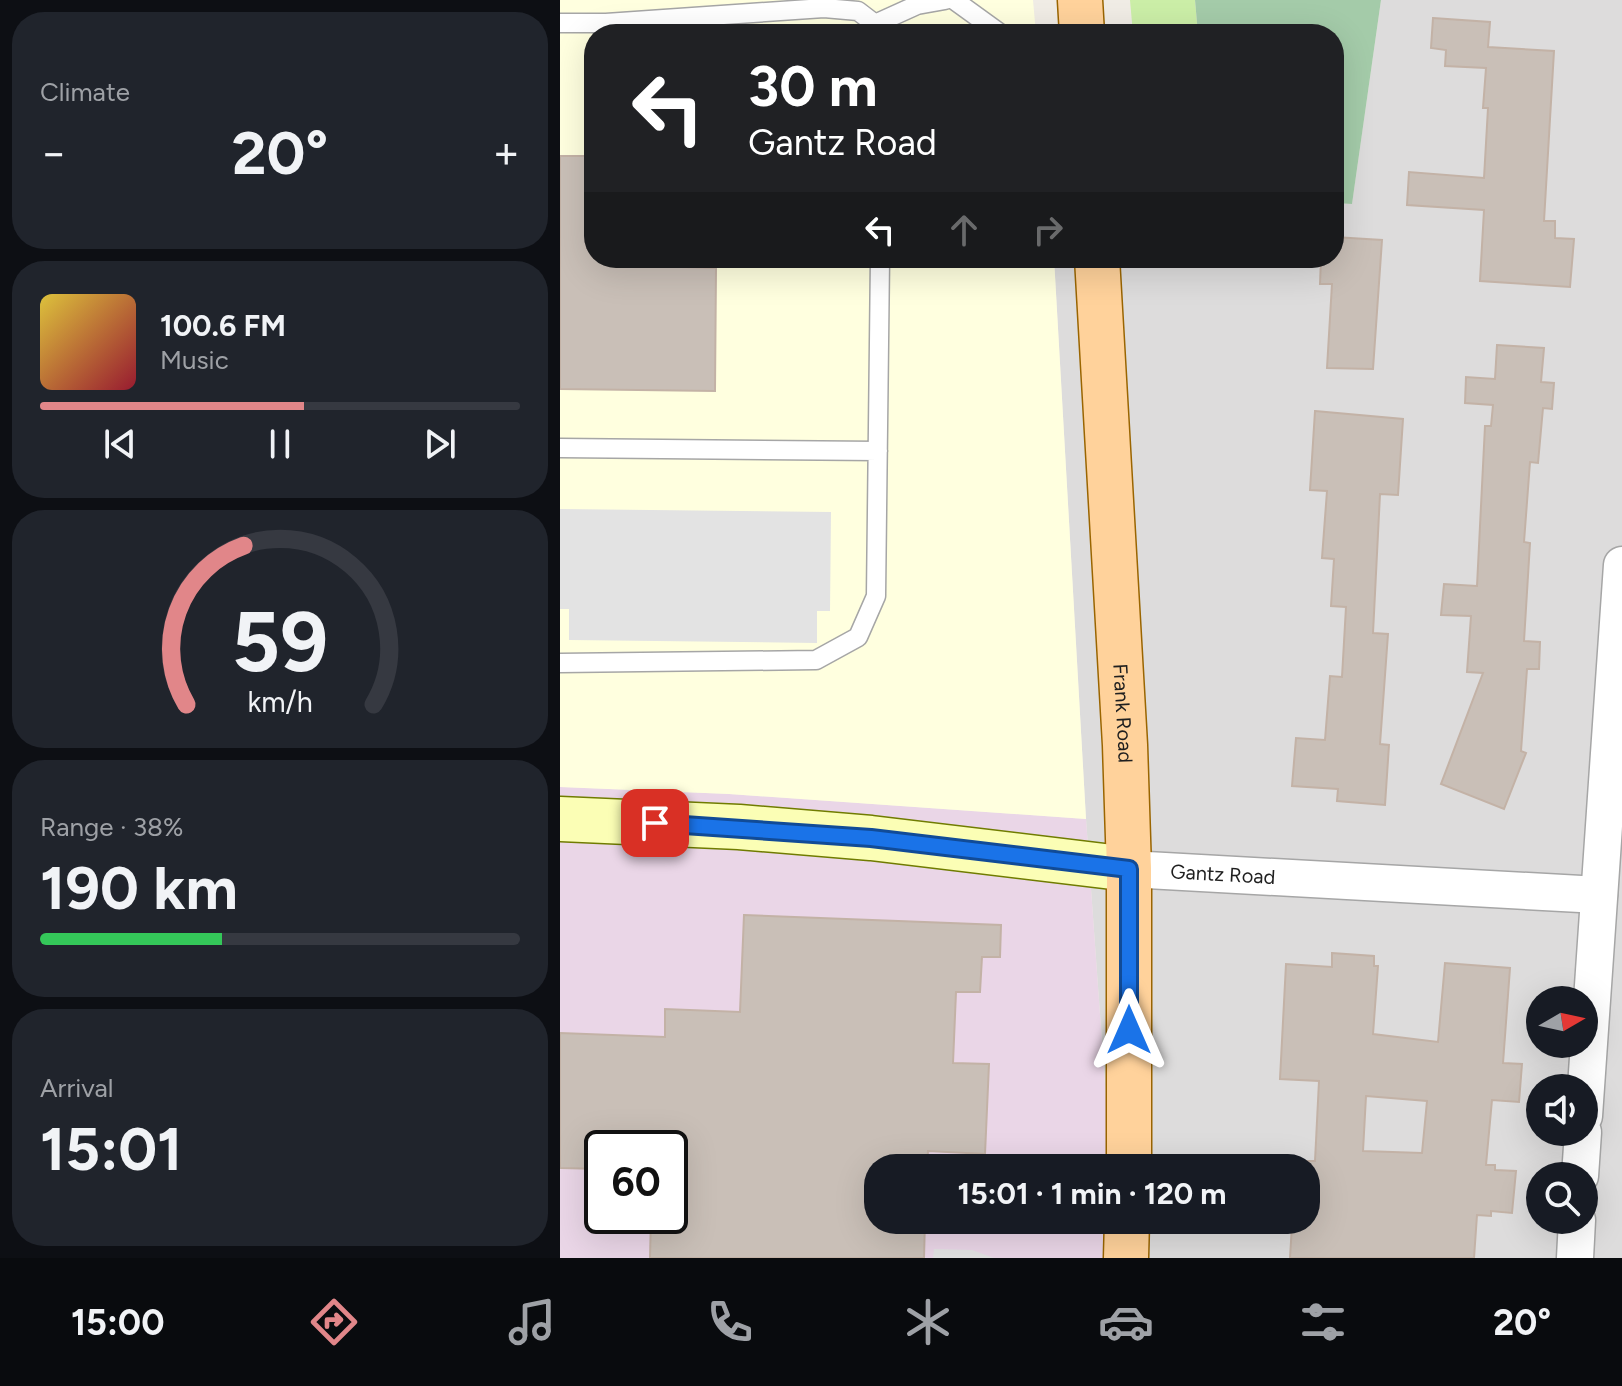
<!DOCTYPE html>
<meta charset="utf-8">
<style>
:root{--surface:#171b24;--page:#20242c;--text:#f1f3f6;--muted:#9ea1a6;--line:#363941;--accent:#e18689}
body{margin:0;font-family:Figtree,sans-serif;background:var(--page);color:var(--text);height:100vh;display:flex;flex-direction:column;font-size:30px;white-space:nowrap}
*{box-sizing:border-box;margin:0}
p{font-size:26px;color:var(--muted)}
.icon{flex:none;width:44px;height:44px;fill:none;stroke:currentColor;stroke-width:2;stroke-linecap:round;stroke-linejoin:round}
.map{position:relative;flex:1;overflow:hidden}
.details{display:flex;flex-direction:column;gap:12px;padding:12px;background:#0d0f14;width:560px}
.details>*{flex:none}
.banner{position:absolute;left:24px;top:24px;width:760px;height:244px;border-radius:32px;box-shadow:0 8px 32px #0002;background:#202124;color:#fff;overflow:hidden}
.needle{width:52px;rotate:81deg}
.controls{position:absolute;left:966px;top:986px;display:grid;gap:16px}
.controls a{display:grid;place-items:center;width:72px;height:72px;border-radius:50%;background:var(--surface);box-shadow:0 8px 32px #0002;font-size:40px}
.speed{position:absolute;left:24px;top:1130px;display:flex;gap:16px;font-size:40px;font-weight:700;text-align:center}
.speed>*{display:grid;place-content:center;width:104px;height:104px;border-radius:50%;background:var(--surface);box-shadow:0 8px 32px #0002;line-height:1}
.speed .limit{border:4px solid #111;border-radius:12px;background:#fff;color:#111}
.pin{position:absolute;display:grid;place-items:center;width:68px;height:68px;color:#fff;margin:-34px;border-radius:16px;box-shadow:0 4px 12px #0006}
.me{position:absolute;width:88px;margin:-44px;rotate:0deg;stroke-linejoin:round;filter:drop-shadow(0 0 6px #0008)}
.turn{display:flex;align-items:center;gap:28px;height:168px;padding:0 32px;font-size:36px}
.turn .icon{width:104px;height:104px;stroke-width:2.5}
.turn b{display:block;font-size:56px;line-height:68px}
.lanes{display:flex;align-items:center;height:76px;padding:0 32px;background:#0003;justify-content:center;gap:40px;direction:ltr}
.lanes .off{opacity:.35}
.big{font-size:60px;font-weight:700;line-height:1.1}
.details .card{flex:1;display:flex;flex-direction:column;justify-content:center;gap:12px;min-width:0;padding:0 28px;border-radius:32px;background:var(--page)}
.details .dial{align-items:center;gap:0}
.dial svg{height:208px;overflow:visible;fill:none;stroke:var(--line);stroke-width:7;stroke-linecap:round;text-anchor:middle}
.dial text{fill:var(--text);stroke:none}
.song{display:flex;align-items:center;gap:24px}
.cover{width:96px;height:96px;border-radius:12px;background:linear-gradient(135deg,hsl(50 70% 55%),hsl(350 70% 35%))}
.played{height:8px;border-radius:4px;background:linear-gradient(90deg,var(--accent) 55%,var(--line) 55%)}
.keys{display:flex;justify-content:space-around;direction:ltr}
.heat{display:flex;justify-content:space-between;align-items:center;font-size:44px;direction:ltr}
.charge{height:12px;border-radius:6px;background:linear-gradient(90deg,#34c759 38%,var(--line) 0)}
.trip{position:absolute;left:304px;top:1154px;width:456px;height:80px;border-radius:32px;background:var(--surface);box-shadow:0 8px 32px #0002;font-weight:700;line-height:80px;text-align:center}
.dock{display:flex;height:128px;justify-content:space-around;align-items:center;background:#090b0e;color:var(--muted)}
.dock .icon{width:56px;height:56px}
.dock .on{color:var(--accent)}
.dock b{font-size:36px;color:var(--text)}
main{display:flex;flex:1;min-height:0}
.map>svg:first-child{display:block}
</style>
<main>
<section class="details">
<div class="card"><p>Climate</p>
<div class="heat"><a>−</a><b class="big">20°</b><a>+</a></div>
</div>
<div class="card">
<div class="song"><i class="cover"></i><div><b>100.6 FM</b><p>Music</p></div></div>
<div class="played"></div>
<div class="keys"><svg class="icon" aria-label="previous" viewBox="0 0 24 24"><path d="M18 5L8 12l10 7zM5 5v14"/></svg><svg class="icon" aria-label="pause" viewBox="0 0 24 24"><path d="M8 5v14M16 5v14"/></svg><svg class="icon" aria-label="next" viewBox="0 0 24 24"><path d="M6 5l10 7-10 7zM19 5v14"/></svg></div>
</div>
<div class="card dial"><svg viewBox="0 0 100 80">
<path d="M14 69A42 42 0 1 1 86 69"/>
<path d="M14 69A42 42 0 0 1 36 8" stroke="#e18689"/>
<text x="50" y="56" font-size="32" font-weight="700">59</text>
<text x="50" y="72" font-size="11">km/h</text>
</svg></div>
<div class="card"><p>Range · 38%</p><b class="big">190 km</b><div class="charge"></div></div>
<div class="card"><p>Arrival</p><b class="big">15:01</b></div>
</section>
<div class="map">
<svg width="1062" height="1258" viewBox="0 0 1062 1258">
<rect width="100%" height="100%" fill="#f0ece5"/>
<path fill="#dddcdc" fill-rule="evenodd" d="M821,0h241v1258h-504l-3,-38h191v-52h-195l-25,-349 -32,-561h280v-55l18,1zM980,1000h44v44h-44zM980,1088h44v44h-44zM980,1176h44v44h-44z"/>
<path fill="#ead6e7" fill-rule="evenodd" d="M0,787l169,7 357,25 25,349h-233v52h237l3,38h-558zM42,1148h68v68h-68z"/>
<path fill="#ffffdf" d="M0,0h473l3,34h-442v224h460l32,561 -357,-25 -169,-7z"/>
<path fill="#cbeea7" d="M570,0h65l3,34h-65z"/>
<path fill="#a4cba9" d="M635,0h186l-29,204 -18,-1v-169h-136z"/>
<path fill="#e3e3e3" d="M0,509l271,3 -1,99h-13v32l-248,-3v-31h-9z
M374,1249l38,1 22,8h-61z"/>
<path fill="#c9bfb7" stroke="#c3b2a6" stroke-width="2" fill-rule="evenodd" d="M873,18l57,4 -2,25 66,4 -10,170h11v17l19,1 -4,48 -90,-6 4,-71 -77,-5 2,-33 75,6 4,-70h-5l3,-40 -41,-2 1,-16 -15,-2z
M0,156h34v102h88v9l34,1 -1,123 -155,-2z
M774,237l48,3 -9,129 -46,-1 5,-84h-12l1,-26h13z
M937,345l47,3 -3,34 13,1 -2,26 -9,-1 -5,55 -8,-1 -6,80 6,1 -6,98 16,1 -1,27h-12l-6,82 5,2 -22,56 -63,-25 42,-111 -16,-1 4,-56 -30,-1 3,-31 33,2 8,-160h6l2,-21 -28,-2 1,-26 29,2z
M755,411l88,8 -5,76 -18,-1 -7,139 15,1 -8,110 9,1 -4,60 -48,-4 1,-12 -46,-3 4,-48 29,2 5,-64 12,1 4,-70 -15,-1 3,-47 -12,-1 5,-67 -17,-1z
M184,915l257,10 -1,32h-18l-2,35h-24l-3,71 36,1 -4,90 -57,-3 -1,17h-49v52h47l-1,38h-274l1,-42h19v-68h-68v21l-42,-1v-135l105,4v-28l75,3z
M772,953l42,3v10h4l-5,68 65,8 7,-79 65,5 -7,95 19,1 -3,38 -27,-2 -6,65h9v5l21,1 -4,42 -21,-2v5l-14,-1 -3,43h-184l2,-33 14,1v-65h9l4,-80 -39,-2 6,-115 46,3zM806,1096l61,5 -5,52 -59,-2z"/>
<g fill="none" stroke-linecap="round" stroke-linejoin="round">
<g stroke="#a6a6a6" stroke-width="21">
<path id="service" d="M394,0l47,34
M0,23h46l218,-15 34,3 17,13 1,10
M315,24l42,-19 28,-5
M0,448l318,3
M0,663l256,-3 42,-23 18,-41 4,-338"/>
</g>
<g stroke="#a6a6a6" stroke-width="39">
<g id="minor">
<path id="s1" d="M569,869l470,26"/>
<path d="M1024,1116l38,-551"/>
<path d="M1020,1176l3,-44"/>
<path d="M1015,1258l2,-38"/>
</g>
</g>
<g stroke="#707c00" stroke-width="47">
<path id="secondary" d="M0,819l179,8 132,11 258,31"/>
</g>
<g stroke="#9a6500" stroke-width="47">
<g id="primary">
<path d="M520,0l2,34"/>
<path id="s2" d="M537,258l28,487 4,124v299"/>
<path d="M566,1258l1,-38"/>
</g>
</g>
<use href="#service" stroke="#fff" stroke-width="18"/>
<use href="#minor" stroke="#fff" stroke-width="36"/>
<use href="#secondary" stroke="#fbfeb5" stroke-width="44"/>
<use href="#primary" stroke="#ffd29b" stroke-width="44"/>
</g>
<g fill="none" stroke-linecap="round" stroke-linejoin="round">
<g stroke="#114b97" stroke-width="20">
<path id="route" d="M95,823l216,15 258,31v161"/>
</g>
<use href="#route" stroke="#1a73e8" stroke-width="14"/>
</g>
<g text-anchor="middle" stroke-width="6" stroke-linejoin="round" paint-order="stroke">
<g font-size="20" fill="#1f1f1f" stroke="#fff">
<text dy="7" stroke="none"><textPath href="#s2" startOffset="456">Frank Road</textPath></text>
<text dy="7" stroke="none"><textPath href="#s1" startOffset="94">Gantz Road</textPath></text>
</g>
</g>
</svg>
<div class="controls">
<a><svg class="needle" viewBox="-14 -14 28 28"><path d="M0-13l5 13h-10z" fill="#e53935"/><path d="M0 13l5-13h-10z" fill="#9ea1a6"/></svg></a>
<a><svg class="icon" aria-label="sound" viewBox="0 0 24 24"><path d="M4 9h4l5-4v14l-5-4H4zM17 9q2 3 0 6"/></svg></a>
<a><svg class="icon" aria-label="search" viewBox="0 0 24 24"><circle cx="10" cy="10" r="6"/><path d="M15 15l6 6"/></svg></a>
</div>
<div class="speed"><div class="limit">60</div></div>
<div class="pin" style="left:95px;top:823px;background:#d93025"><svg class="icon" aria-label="arrive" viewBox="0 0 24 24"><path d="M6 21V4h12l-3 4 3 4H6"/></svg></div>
<svg class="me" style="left:569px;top:1030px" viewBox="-20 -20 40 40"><path d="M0-17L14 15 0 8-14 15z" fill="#1a73e8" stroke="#fff" stroke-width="4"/></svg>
<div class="trip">15:01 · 1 min · 120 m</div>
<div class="banner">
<div class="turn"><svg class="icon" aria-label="left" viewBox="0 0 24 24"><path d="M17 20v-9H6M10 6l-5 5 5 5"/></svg><div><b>30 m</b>Gantz Road</div></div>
<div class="lanes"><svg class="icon" aria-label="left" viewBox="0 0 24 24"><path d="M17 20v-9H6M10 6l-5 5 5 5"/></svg><svg class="icon off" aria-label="ahead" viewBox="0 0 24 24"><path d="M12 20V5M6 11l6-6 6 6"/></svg><svg class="icon off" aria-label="right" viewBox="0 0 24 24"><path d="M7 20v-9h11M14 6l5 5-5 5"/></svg></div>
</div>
</div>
</main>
<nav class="dock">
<b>15:00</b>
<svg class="icon on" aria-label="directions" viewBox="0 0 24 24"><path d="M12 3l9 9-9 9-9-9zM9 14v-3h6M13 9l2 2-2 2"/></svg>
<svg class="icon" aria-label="music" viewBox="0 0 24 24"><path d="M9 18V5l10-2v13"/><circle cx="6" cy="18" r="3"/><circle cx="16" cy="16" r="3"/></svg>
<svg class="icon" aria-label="phone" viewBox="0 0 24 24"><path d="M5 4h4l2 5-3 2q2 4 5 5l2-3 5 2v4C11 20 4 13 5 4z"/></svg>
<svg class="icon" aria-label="climate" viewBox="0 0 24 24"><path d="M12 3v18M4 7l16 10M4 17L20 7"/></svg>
<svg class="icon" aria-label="car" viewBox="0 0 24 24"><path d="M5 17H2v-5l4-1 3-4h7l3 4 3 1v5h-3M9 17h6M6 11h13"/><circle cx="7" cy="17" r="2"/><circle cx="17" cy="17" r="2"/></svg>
<svg class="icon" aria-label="filters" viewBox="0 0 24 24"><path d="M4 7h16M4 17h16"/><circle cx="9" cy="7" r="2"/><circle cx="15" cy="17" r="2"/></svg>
<b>20°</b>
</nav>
